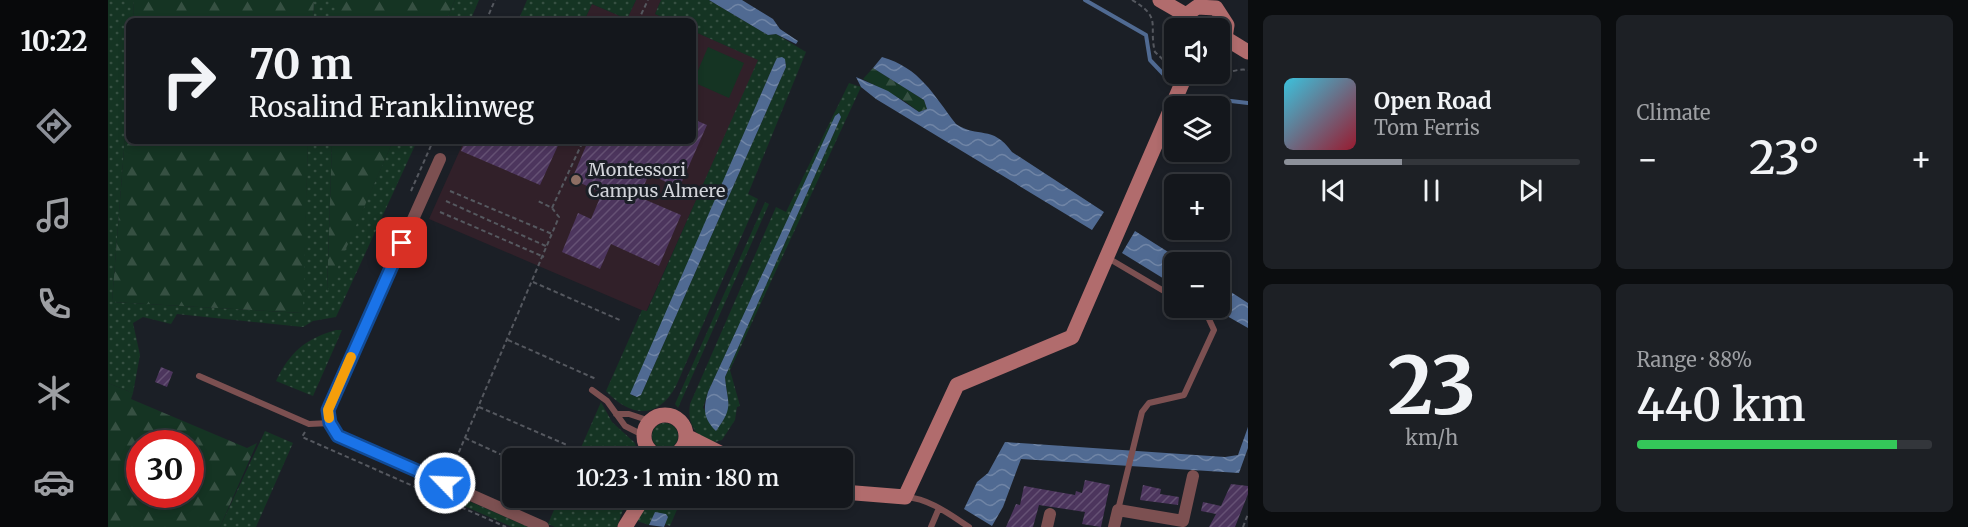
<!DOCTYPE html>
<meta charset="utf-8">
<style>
:root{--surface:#14171c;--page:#1d2025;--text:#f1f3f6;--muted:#9d9fa3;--line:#33363b;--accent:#8c9099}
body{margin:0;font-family:Merriweather,serif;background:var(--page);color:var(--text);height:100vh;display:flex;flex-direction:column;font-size:22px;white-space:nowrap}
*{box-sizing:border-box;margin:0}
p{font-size:20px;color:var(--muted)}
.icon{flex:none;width:33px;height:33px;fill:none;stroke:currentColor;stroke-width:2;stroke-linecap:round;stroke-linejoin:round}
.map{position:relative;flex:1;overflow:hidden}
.side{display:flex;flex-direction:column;gap:15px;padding:15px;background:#0b0d0f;width:720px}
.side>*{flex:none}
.hud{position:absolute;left:18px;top:18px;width:570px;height:126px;border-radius:9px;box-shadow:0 3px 9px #0003,0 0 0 2px var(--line);background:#14171c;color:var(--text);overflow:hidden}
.fabs{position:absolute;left:1056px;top:18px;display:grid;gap:12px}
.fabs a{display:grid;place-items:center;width:66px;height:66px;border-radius:9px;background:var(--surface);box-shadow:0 3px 9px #0003,0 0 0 2px var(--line);font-size:30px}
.speed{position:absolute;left:18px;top:430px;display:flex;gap:12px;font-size:30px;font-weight:700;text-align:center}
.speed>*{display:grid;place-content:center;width:78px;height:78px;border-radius:50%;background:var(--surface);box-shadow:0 3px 9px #0003,0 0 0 2px var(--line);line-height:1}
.speed .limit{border:9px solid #d22;background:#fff;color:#111}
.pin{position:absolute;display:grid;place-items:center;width:51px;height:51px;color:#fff;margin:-26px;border-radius:12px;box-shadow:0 3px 9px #0006}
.me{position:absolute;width:66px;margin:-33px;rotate:294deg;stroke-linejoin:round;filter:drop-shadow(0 0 4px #0008)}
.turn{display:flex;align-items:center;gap:21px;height:126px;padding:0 24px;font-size:27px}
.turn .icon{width:78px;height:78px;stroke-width:2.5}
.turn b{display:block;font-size:42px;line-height:51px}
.big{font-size:45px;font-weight:600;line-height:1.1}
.side .widget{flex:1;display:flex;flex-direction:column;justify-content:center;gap:9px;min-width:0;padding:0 21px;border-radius:9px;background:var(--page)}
.side .dial{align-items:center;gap:0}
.dial b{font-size:78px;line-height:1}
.song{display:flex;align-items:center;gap:18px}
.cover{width:72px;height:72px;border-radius:9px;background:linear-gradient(135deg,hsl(190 70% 55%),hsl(350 70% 35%))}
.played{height:6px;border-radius:3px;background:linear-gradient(90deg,var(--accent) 40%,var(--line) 40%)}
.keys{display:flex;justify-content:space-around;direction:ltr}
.heat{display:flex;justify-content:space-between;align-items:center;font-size:33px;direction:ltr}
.charge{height:9px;border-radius:4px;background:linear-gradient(90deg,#34c759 88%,var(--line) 0)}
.side .tiles{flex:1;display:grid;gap:15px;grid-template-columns:repeat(2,1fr)}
.trip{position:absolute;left:394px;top:448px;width:351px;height:60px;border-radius:9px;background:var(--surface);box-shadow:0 3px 9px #0003,0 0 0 2px var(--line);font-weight:600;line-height:60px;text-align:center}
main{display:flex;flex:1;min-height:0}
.menu{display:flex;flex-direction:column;width:108px;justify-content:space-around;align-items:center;background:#08090b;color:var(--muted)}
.menu .icon{width:42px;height:42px}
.menu .current{color:var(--accent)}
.menu b{font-size:27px;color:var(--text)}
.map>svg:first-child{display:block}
</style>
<main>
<nav class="menu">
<b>10:22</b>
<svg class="icon current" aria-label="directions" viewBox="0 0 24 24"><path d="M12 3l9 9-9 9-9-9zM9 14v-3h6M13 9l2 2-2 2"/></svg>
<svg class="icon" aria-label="music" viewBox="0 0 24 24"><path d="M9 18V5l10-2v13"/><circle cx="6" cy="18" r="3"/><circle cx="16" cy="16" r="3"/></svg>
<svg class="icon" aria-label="phone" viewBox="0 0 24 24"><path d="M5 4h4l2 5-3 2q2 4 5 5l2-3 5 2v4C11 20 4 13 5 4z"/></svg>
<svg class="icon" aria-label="climate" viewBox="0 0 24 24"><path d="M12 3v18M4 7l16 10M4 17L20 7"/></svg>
<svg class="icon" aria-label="car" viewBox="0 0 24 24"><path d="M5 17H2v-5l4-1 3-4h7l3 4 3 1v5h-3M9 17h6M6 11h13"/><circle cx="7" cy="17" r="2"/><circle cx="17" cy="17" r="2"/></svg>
</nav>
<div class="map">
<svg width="1140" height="527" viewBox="0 0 1140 527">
<defs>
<pattern id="grass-dots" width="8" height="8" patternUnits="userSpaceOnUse" patternTransform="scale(1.5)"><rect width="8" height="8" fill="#153423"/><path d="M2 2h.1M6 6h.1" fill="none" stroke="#365042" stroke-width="1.8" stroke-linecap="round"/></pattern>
<pattern id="forest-firs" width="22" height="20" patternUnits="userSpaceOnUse" patternTransform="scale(1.5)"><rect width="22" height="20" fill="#153423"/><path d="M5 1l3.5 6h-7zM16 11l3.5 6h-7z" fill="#365042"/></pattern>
<pattern id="water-waves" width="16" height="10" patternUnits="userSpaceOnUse" patternTransform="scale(1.5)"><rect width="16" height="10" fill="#506a92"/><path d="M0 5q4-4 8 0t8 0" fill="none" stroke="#7085a6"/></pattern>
<pattern id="building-hatch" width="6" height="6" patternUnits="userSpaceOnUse" patternTransform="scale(1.5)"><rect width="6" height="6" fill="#4c355d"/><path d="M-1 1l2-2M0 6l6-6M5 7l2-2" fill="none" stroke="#655174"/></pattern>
</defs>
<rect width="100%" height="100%" fill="#1b1f26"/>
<path fill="#312029" d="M528,0h25l-6,14 16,7h-87l8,-17 35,15z
M585,31l66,29 -113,252 -217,-93 35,-78h229z"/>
<path fill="url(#grass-dots)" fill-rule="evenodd" d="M0,0h26l-1,21h-4v65l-17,216 190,11 6,-172h24l-5,149 66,-149h24l-81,176 -23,4 -10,6 -126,-13 -6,10 -28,-7 -10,6 7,32 -7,38 -25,-10z
M206,0h22v21h-23z
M347,0h24l-9,21h-24z
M419,0h109l-9,19 -35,-15 -8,17h-66z
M553,0h48l59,35 8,-1 30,18 -58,142 10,5 -82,187c-18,34 -46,31 -70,5l36,-81 5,1 111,-251 -65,-29v-10h-22l-16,-7zM667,62l11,1v4l-145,328 -4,2 -6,-2z
M741,83l12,4 -131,283 10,36 -3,1 -2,13 -13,20 -14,4c-14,-12 -21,-21 -18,-40l86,-197 10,5zM729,114l4,3 -116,260c2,23 8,25 -4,47l-18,-16 5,-16z
M657,202l4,2 -91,204 -3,-4z
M228,330h6l-29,66 -37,-15c14,-29 29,-42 60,-51z
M493,402l11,20 23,21 4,16h-63z
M544 436a13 13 0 1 1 26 0a13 13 0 1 1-26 0Z
M157,431l28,12 -37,84h-36z
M338,491l82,36h-16l-66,-29z
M451,498h68l-10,29h-62l-7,-3z
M539,498h35l-12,28 -5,-2 3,-7 -13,-4 -6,12 -15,-5z"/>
<path fill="url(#forest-firs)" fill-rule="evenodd" d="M26,0h180l-1,21h-180z
M228,0h119l-9,21h-110z
M765,68l51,32 3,9 -8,3 -13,-10 -43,-23z
M21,86v55h179l-5,172 -191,-11z
M224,141h61l-66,151z
M0,383l25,10 -2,6 116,49 10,-5 -37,84h-112zM32,444h50v51h-50z"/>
<path fill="#153423" d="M600,47l36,16 -15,35 -36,-16z"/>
<path fill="url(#water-waves)" d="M601,0h33l31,19 7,10 18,12 -2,3 -20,-10 -8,1z
M674,57l3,2 1,8 -145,328 -4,2 -7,-3 145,-332 2,-4z
M774,57c38,11 51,37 74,67 22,15 36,0 56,28l92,60 -12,18 -216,-131 -15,-12 -5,-10 32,14 31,21 8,-3 -3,-9 -51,-32z
M731,113l2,4 -116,260c2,26 10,29 -9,54 -13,-13 -13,-22 -8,-39l127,-276z
M1027,231l49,31h-10v23l-52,-32z
M1112,285l28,18v25l-35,-20h7z
M1140,427v21l-9,25 -218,-14 -18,48 -11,19 -28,-17 13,-27 11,-9 17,-31 220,15 13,-2z
M547,512l11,2 2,3 -4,10 -15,-2z"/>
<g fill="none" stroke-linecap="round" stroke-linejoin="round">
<path stroke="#506a92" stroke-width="4" d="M977,0l61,35 4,25 18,19
M1089,97l51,6"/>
</g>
<path fill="url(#building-hatch)" d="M585,119l14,6 -28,63 -30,-14 -10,23 42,18 -22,51 -48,-22 -11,25 -38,-17 16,-39 13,6 11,-26 -30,-14 16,-38h105z
M357,141h95l-20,44 -79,-34z
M53,367l12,5 -6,15 -12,-5z
M977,480l25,5 -9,42 -19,-3 3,-12 -46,-7 -6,22h-27l10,-23 4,1 4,-19 51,9 1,-4 6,2z
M1123,484l17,2v8l-13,33h-26l7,-13 -15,-3 2,-9 18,4z
M1035,485l18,4 -1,5 19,3 -1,8 -38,-5z"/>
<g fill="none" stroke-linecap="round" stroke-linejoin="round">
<path stroke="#55585f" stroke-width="2" stroke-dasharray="4.5 3" stroke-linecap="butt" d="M1024,0c31,18 16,25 23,52l19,18
M378,21l9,-21
M530,21l10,-21
M1089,80c18,3 32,-13 51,-10
M303,191l22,-50
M342,191l102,43
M338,201l102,46
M444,208l31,-67
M332,212l104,45
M425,282l89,39
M400,340l88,39
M371,407l88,38
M197,432l-3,5 204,90
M357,438l48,22
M342,473l109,-256 -7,-9 -16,-8
M1135,527l5,-13"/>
<path stroke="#7c5051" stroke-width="6" d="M1000,258l66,39
M91,376l110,48 21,-1
M484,390l15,11 18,25 18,9
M508,414h13l21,7
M798,497c24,2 43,17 63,30
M1010,510l24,-98 7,-9 35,-8 30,-65 -6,-13 -16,-9
M823,527l8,-19"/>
<path stroke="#7c5051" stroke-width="12" d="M332,159l-112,250 2,14 8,13 205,91
M939,527l3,-13
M1006,527l4,-17 65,11 10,-45"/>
<path stroke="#b16c6d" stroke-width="15" d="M1052,0l26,15
M1074,28l4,-13 11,-8 19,1 11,17 -2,13 -5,7
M1117,38l23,14
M536 436a21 21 0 1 1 42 0a21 21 0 1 1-42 0Z
M578,436l46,23
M572,451l18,8
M735,492l62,5 52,-112 115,-48 114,-263
M517,527l18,-29"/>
</g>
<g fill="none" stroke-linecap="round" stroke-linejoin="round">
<g stroke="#114b97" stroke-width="15">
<path id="route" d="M294,243l-74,167 2,13 8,13 107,47"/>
</g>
<use href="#route" stroke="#1a73e8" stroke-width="10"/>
<path stroke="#f59e0b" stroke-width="10" d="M221,418l-1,-8 23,-53"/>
</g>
<circle fill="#8d6e63" stroke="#1b1f26" stroke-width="2" cx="468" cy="180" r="6"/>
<g text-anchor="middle" stroke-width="6" stroke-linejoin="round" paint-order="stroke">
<g font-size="18" fill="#d2d4da" stroke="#1b1f26" text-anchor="start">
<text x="480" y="176">Montessori<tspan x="480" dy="21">Campus Almere</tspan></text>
</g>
</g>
</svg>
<div class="fabs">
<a><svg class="icon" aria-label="sound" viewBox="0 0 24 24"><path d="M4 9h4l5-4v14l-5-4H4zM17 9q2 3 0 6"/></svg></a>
<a><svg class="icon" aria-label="layers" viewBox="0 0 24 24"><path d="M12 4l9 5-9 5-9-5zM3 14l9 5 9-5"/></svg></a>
<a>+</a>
<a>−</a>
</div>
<div class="speed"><div class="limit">30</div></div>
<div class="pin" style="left:294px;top:243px;background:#d93025"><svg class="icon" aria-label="arrive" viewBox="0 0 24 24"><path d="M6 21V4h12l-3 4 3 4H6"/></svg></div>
<svg class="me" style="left:337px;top:483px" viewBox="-20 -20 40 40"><circle r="17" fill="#1a73e8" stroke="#fff" stroke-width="3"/><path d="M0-11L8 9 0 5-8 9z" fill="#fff"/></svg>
<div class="trip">10:23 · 1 min · 180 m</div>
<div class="hud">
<div class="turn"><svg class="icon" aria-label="right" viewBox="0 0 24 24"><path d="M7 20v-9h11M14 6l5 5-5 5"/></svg><div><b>70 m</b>Rosalind Franklinweg</div></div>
</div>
</div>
<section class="side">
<div class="tiles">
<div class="widget">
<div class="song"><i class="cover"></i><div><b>Open Road</b><p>Tom Ferris</p></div></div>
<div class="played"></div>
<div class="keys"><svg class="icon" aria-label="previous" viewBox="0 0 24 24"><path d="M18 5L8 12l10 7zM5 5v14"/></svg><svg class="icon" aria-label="pause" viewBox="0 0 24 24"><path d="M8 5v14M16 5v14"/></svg><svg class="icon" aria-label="next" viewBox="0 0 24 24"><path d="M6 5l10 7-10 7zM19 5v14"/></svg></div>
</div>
<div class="widget"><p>Climate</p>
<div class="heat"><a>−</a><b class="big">23°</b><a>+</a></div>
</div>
<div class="widget dial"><b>23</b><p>km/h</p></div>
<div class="widget"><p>Range · 88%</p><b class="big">440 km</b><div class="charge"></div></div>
</div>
</section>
</main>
